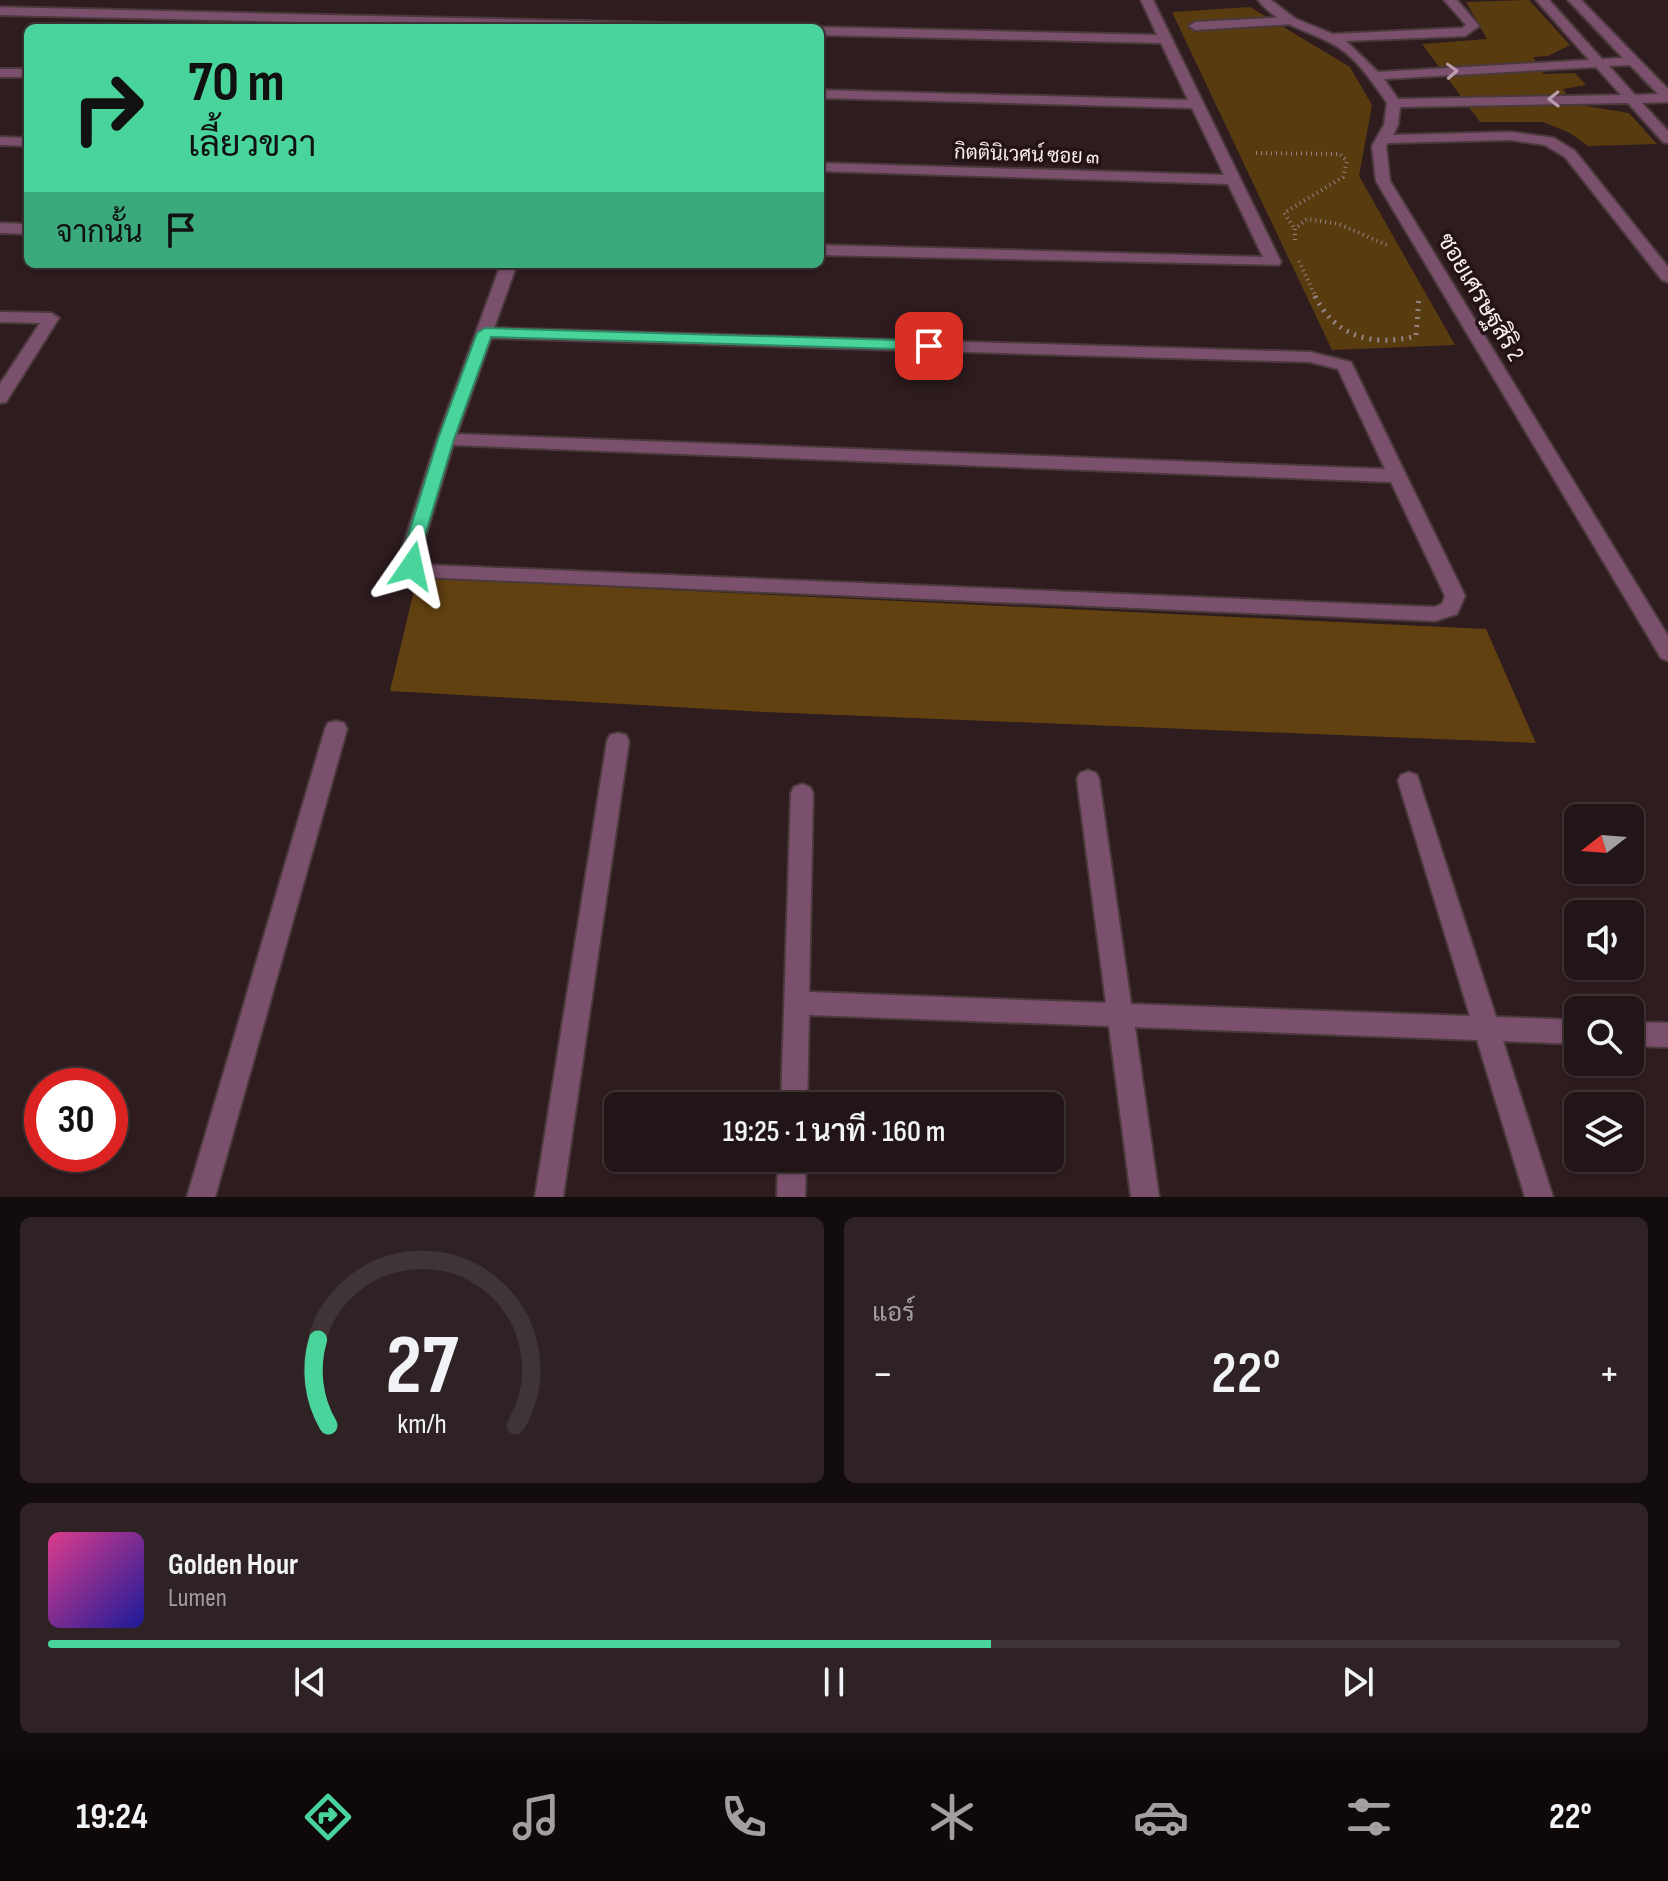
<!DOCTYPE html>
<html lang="th">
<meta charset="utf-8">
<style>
:root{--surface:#221517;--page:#2e2224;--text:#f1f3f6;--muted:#a29fa1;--line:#3f3436;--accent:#49d49c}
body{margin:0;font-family:"Sofia Sans Condensed",Sarabun,sans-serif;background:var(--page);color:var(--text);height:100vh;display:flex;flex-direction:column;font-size:30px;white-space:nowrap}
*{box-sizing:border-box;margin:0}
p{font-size:26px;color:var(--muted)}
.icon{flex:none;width:44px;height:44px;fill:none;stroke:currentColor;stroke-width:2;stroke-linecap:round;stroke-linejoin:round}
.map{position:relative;height:1197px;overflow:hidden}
.sheet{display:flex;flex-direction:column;gap:20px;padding:20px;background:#130c0d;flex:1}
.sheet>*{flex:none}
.banner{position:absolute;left:24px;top:24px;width:800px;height:244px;border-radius:12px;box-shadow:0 2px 6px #0004,0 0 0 2px var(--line);background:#49d49c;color:#111;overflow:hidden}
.needle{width:52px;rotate:253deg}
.tools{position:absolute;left:1564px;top:804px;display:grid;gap:16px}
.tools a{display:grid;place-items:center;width:80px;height:80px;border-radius:12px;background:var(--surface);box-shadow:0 2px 6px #0004,0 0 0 2px var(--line);font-size:40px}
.speed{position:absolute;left:24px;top:1068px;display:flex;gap:16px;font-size:40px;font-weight:700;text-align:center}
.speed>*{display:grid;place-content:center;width:104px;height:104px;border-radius:50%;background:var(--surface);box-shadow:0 2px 6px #0004,0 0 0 2px var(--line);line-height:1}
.speed .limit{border:12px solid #d22;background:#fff;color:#111}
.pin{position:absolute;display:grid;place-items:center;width:68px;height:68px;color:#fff;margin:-34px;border-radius:16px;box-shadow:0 4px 12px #0006}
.me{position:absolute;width:88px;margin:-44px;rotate:11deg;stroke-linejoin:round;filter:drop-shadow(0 0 6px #0008)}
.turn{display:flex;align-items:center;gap:28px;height:168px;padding:0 32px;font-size:36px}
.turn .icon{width:104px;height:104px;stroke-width:2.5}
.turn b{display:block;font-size:56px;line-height:68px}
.then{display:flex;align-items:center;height:76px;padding:0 32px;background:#0003;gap:16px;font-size:30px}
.big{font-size:60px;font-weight:600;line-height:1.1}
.sheet .tile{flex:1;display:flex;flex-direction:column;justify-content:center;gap:12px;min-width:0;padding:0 28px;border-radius:12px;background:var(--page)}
.sheet .dial{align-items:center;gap:0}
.dial svg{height:208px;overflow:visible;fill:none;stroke:var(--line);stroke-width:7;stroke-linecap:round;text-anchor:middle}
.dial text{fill:var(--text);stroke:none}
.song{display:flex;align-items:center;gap:24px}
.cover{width:96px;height:96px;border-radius:12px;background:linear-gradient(135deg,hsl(330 70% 55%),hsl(240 70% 35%))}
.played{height:8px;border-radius:4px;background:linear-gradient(90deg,var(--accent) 60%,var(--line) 60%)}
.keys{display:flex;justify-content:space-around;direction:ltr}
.heat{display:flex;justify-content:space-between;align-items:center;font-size:44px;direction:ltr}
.sheet .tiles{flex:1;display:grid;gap:20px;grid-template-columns:1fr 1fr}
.tile:last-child{grid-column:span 2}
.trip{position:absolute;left:604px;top:1092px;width:460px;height:80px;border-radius:12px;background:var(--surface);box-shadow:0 2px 6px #0004,0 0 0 2px var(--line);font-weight:600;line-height:80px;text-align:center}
.tab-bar{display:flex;height:128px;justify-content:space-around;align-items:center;background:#0e0809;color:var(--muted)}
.tab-bar .icon{width:56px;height:56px}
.tab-bar .current{color:var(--accent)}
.tab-bar b{font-size:36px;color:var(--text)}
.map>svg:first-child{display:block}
</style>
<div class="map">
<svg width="1668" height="1197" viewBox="0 0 1668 1197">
<rect width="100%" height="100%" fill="#2e1c1f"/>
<path fill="#593b10" d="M1529,0l41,45 -22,11 -15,1 11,17 31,-1 11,12 -23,4 10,15 56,9 28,31 -69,2 -18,-13 -27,-11h-63l-58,-78 65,-5 -21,-37z
M1250,7l100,60 22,38 -13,71 96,169 -123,5 -160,-338z"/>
<path fill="#624110" d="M417,578l1069,51 50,114 -771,-31 -375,-21z"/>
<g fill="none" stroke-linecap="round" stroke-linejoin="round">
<g stroke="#4b393c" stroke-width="4">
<path id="lane" d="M1290,17l4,1v6l-99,6 -6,-4 6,-4z"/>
</g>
<g stroke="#4b393c" stroke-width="4">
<path id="street" d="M1141,0h12l128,262 -2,3 -459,-10v-10l443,12 -35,-73 -408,-13v-8l404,12 -32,-67 -372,-10v-8l368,10 -27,-57 -341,-8v-7h-3l3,-1 337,8z
M1258,0h13l25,19 37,15 129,-6 4,-3 -22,-25h13l22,26 -14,10 -119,5 32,31 211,-12 -53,-60h13l53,59 21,-1 -55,-58h13l87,89v13l-26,1 26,28v12l-5,-1 -35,-39 -228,4 -2,18 -5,10 118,-3 43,6 21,13 93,116v15l-6,-2 -97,-123 -20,-12 -34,-5 -123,3 -2,3 4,35 278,455v25l-7,-3 -285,-477 -4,-35 12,-21 3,-22c-14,-20 -28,-42 -49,-56 -27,-17 -59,-20 -80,-47zM1630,65l28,29 -23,1 -26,-29zM1596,67l25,28 -223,4 -14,-20z
M0,7l703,17 6,4h-162l-547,-13z
M0,69h28v8h-28z
M0,137l28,1v8l-28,-1z
M0,223l28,1v10l-28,-1z
M501,264h16l-23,64 816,24 41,10 114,234 -8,18 -22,7 -1015,-44 -15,-6 -4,-19 36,-113zM491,338l819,24 28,7 47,100 -928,-35zM453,445l938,37 54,114 -3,8 -8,3 -1005,-42 -8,-3v-10z
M0,312l51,1 8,5 -53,84 -6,1v-19l40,-61 -40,-1z
M336,721l8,2 3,6 -132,468h-28l138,-468 3,-6z
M618,733l8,2 3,6 -66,456h-28l72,-456 3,-6z
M1088,770l8,3 3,6 32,225 339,12 -72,-235 3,-6 8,-3 8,3 79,242 82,3v24l-75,-3 50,156h-28l-48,-157 -342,-13 24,170h-28l-22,-171 -300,-11 -2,91h-26l10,-313 3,-6 8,-3 8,3 3,6 -4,199 297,11 -29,-224 3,-6z
M1630,1022l38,1v24l-38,-1z
M778,1158h28l-1,39h-28z"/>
</g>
<path stroke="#948486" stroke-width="4" stroke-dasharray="1 4" stroke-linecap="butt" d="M1256,153l84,1 7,7 -4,16 -59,36 11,16
M1295,240v-11l12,-10 32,5 50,22
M1299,261l17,37"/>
<path stroke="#948486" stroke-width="5" stroke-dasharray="2 6" stroke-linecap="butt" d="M1315,296c20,41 58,51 101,40l3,-40"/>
<use href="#lane" fill="#7b506d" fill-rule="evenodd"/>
<use href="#street" fill="#7b506d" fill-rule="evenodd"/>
</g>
<defs><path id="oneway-chevron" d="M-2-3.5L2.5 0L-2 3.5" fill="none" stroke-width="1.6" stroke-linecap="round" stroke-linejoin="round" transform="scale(2)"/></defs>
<g stroke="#ba9eae">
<use href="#oneway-chevron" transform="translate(1452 71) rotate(-3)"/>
<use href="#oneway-chevron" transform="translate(1554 99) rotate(179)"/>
</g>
<path fill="#49d49c" stroke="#2f8a65" stroke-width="2" d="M485,328l444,13 8,5 -8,4 -438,-13 -37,102 -34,113 1,14 -9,7 -7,-2 -2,-19 35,-113 39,-106z"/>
<g text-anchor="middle" stroke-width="7" stroke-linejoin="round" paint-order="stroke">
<g font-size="20" fill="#faedee" stroke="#241316">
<text transform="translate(1027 154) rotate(2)" y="7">กิตตินิเวศน์ ซอย ๓</text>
</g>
<g font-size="24" fill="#faedee" stroke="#241316">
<text transform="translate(1481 297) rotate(59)" y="8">ซอยเศรษฐสิริ 2</text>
</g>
</g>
</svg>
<div class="tools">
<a><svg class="needle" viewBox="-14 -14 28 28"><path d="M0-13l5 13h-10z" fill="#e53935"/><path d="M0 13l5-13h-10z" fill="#a29fa1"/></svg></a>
<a><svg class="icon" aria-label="sound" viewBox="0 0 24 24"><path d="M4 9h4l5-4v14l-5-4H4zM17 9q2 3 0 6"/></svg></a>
<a><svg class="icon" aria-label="search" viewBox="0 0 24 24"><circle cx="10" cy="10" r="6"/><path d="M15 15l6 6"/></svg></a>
<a><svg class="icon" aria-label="layers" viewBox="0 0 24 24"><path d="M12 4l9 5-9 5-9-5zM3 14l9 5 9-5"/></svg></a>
</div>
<div class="speed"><div class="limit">30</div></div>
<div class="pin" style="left:929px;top:346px;background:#d93025"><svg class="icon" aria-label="arrive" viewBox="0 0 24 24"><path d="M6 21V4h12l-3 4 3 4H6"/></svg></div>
<svg class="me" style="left:412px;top:566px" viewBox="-20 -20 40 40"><path d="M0-17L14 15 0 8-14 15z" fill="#49d49c" stroke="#fff" stroke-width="4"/></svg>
<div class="trip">19:25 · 1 นาที · 160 m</div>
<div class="banner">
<div class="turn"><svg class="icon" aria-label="right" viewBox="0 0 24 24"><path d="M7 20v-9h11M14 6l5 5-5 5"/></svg><div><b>70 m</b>เลี้ยวขวา</div></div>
<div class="then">จากนั้น<svg class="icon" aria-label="arrive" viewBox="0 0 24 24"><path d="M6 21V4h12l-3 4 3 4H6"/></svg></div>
</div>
</div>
<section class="sheet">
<div class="tiles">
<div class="tile dial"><svg viewBox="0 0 100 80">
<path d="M14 69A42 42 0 1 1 86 69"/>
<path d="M14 69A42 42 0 0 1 10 36" stroke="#49d49c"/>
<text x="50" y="56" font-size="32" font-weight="700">27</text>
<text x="50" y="72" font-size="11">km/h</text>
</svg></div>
<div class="tile"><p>แอร์</p>
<div class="heat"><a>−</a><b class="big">22°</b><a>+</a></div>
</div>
<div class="tile">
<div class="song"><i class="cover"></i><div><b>Golden Hour</b><p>Lumen</p></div></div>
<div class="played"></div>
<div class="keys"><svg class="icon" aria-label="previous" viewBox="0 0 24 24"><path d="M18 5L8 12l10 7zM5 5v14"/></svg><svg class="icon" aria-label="pause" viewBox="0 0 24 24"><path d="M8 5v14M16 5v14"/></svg><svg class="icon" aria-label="next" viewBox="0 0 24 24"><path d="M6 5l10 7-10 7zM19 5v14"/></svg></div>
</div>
</div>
</section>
<nav class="tab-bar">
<b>19:24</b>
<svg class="icon current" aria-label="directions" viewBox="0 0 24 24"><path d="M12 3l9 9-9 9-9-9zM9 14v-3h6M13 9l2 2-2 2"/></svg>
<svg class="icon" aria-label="music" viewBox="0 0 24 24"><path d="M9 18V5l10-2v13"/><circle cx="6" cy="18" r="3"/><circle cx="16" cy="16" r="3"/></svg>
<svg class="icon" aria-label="phone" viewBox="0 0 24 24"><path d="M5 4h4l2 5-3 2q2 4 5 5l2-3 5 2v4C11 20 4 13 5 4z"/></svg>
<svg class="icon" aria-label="climate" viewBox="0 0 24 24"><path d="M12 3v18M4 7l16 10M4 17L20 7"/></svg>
<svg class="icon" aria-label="car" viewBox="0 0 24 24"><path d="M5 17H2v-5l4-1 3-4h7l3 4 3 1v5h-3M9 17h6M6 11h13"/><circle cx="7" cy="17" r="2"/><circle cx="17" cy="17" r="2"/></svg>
<svg class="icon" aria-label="filters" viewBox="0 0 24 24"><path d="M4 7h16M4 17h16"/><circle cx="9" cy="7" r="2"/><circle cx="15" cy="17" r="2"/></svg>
<b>22°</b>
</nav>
